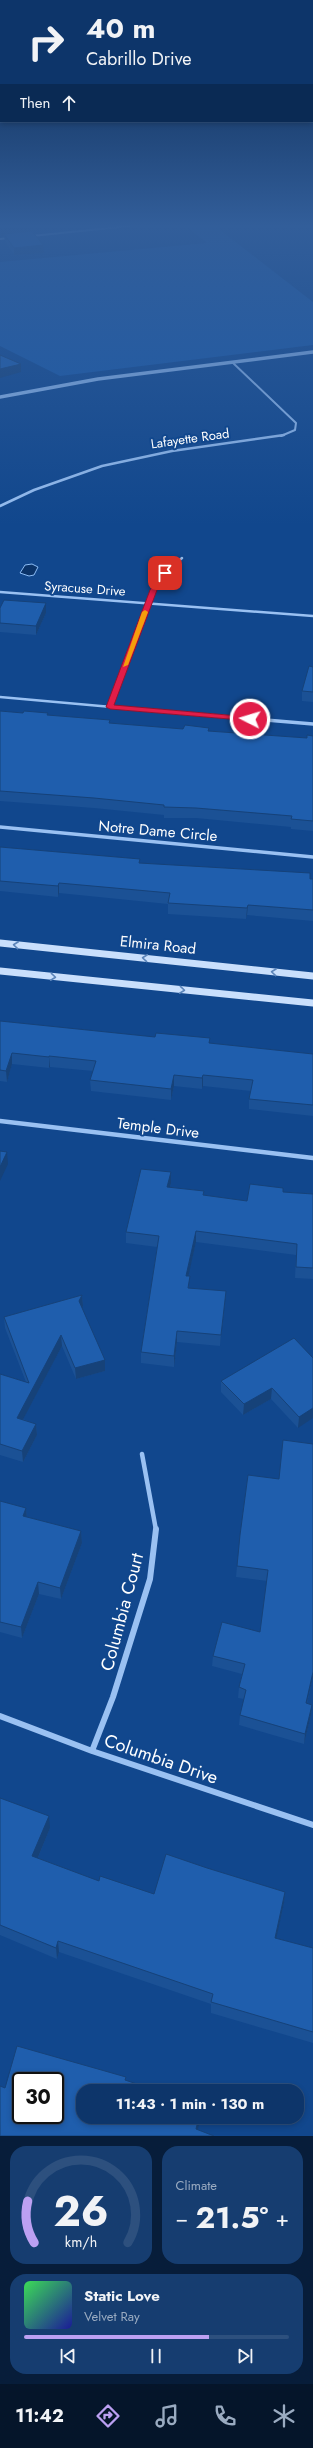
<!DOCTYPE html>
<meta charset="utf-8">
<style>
:root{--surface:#0d356a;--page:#163d70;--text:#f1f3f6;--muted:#9aabc1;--line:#2d507e;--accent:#bca0f2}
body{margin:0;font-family:Jost,sans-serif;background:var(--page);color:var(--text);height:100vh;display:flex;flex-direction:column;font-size:15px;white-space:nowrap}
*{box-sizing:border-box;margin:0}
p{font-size:13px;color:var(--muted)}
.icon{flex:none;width:22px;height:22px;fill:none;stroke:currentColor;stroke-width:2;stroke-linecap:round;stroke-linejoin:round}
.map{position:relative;height:2136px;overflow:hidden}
.side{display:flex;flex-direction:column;gap:10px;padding:10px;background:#071d3a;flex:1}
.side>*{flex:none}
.guide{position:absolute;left:0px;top:0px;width:313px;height:122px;box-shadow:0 2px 6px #0003,0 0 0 1px var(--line);background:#0d356a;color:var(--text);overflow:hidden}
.speed{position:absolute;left:12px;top:2072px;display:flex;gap:8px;font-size:20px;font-weight:700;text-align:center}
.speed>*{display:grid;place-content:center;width:52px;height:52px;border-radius:50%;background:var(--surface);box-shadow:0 2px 6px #0003,0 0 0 1px var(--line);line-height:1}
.speed .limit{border:2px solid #111;border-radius:6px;background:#fff;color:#111}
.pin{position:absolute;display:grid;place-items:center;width:34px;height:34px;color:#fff;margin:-17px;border-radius:8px;box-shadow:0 2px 6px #0006}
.me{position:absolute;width:44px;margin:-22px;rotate:275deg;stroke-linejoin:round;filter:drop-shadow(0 0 3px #0008)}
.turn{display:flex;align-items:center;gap:14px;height:84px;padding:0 20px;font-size:18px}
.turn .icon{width:52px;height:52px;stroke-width:2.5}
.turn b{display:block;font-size:28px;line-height:34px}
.then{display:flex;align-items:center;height:38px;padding:0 20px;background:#0003;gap:8px;font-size:15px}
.big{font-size:30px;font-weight:700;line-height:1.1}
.side .card{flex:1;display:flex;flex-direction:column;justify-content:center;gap:6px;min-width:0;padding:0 14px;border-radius:16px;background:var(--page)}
.side .dial{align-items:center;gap:0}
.dial svg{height:104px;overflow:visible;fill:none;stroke:var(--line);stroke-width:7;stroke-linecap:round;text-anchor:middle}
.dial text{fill:var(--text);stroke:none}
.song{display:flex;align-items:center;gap:12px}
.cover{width:48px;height:48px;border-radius:6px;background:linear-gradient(135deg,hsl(130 70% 55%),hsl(240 70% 35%))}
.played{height:4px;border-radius:2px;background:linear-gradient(90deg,var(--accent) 70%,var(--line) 70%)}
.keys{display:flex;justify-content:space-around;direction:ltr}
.heat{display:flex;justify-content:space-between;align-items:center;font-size:22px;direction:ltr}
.side .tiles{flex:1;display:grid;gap:10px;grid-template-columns:1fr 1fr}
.card:last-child{grid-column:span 2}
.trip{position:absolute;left:76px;top:2084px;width:228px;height:40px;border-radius:16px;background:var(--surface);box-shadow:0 2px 6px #0003,0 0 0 1px var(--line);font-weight:700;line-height:40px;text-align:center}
.tabs{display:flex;height:64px;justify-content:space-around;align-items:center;background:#05152a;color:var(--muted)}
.tabs .icon{width:28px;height:28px}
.tabs .current{color:var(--accent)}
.tabs b{font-size:18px;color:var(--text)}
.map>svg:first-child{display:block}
</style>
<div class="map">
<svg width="313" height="2136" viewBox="0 0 313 2136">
<rect width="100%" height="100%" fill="#11478d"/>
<path fill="#1959a8" d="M186,226h29l98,76v43l-253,31 -60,-30v-84l207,-19z"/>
<path fill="#0a3369" stroke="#8bbcf5" d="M32,564l6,3 -4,8 -5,1 -9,-3 5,-8z"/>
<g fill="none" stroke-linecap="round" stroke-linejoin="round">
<path stroke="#9ac1f2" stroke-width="2" d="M32,236l97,-10
M0,239l9,-1
M232,362l64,61 -1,7 -14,6"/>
<path stroke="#9ac1f2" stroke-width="2.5" d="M0,506l34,-16 68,-24 70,-15 112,-16
M0,592l313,24
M0,697l134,12
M109,707l44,-117 12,-17 17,-15"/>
<path stroke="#9ac1f2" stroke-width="3.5" d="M122,708l191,16
M0,827l313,30"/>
<path stroke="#9ac1f2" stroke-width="4.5" d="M0,1121l313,37
M142,1454l14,76"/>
<path stroke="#9ac1f2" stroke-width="6" d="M0,1716l92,35 221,74
M92,1751l21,-54 37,-118 6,-50"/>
<path stroke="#9ac1f2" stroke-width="3.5" d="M0,397l98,-18 215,-27"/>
<path stroke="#c9dffc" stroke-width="7" d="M0,943l313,33
M0,971l313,32"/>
</g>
<path fill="#1b5195" d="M0,226l29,5 15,22 -30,2 -9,-14 -1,-5h-3l-1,-1z
M0,608l46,5 -10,22 -36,-3z
M313,667v35l-11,-1v-10z
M0,711l23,2h25v2l62,5v3l73,6 124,9 6,-2v95l-22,-2v-2l-95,-9h-32v-3l-70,-7 -94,-7z
M0,847l140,12v4l173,16v42l-66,-6 -1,4 -78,-5v-10l-109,-11 -1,4 -58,-6z
M0,1021l313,33v62l-64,-7v-10l2,-8 -48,-5 -1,3 -28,-3 -3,14 -80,-9 -1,-11 3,-9 -43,-4 -1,1 -37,-4 -5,18 -7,-1z
M171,1183l-1,4 34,4v4l43,6 36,-9 30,2v85l-18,-1 1,-23 -100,-13 -8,34 1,12 36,14 -5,44 -43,-4 -3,25 -33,-4v-11l16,-105 -31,-4v-11z
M82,1295l1,11 -1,2 23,63 -29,8 -14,-33 -39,73 13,5 1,11 -14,27 -23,-7v-81l26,8 -21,-54 -1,-11z
M313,1358l-15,70 -27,-29 -28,16 -22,-23v-11z
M313,1444v233l-6,26 5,2 -1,10 -7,29 -65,-19 1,-10 4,-16 -6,-1 1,-11 3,-13 -30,-8 1,-10 47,-24 7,-51 -31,-4 1,-11 42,-87z
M0,1501l26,7 1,9 54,14 1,12 -21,56 -22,-5 -17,44 -22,-6z
M0,1798l50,30 -12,30 61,23 55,13 53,-26 78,24 -1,11 -8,35 37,10v95l-102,-30v-9l-152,-52 -2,7 -57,-24z"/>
<path fill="#164279" d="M29,226v8h-25v2h-3v-7z
M43,245l1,8 -30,2v-7z
M21,364v8l-21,6v-9z
M46,603v10l-10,22v-9z
M59,883v10l-1,4v-11z
M248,905l-1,10 -1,4 1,-11z
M12,1053v11l-5,18 -1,-11z
M49,1056l1,11 -1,1z
M174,1075v11l-3,14v-11z
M203,1075v11l-1,3v-11z
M7,1152l1,12 -8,17v-14z
M171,1172v11l-4,15v-11z
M196,1231v11l-10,45v-11z
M226,1291l-1,11 -5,44 1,-11z
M82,1295l1,11 -3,6 -1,-11z
M177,1331v11l-3,25v-11z
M61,1335l1,11 -44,83 -1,-11z
M105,1360v11l-29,8 -1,-11z
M272,1388l-1,11 -28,16 1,-11z
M313,1408v10l-15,10 1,-11z
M36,1424l1,11 -14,27 -1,-11z
M26,1508l1,11 -4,-3z
M81,1531l1,12 -21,56 -1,-11z
M38,1582l1,12 -17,44 -1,-11z
M313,1672v5l-9,36 2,-10z
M312,1705l-1,10 -7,29 1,-10z
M49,1816l1,12 -16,39 -2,-11z
M285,1892l-1,11 -10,46 1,-11z
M58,1941l1,11 -2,7 -1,-11z
M199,2117h2l-5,19v-7z"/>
<path fill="#1f5ead" stroke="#164279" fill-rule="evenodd" d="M0,226h29l-28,3z
M32,231l11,14 -29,3 -10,-14z
M0,355l21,9 -21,5z
M4,600l42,3 -10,23 -36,-3v-15z
M309,666l4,1v25l-11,-1z
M0,711l23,2 1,-2 24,2 -1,2 63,5 -1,3 74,6 2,-4 24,3 -1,3 99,7v-3l6,1v85l-22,-2 1,-3 -96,-8 -32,-1v-2l-70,-7 -94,-7z
M0,847l140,12 -1,4 171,10v6h3v31l-65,-5 -1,3 -79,-5 2,-10 -111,-10 -1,3 -58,-5z
M0,1021l155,16 1,-4 54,5 -1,5 104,11v51l-64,-6 4,-19 -50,-5 -1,3 -28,-3 -3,14 -81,-9 6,-19 -47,-5v1l-37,-4 -6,18 -6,-1z
M0,1151l7,1 -7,15z
M141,1169l30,3 -4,15 37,4 -1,4 44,6 3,-17 33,4v4l30,2v74l-17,-1 1,-23 -101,-13 -10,45h4l-2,12 38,3 -5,44 -44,-4 -3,25 -33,-4 18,-116 -33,-4z
M82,1295l-3,6 26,59 -30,8 -14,-33 -44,83 19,6 -14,27 -22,-7v-70l29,9 -25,-66z
M294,1338l19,20v50l-14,9 -27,-29 -28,16 -23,-23z
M283,1440l30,4v228l-7,31 6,2 -7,29 -65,-19 6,-25 -7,-3 6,-23 -32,-8 9,-34 38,10 8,-62 -31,-4 3,-31 8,-60 31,4z
M0,1501l26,7 -3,8 58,15 -21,57 -22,-6 -17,45 -21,-5z
M0,1798l49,18 -17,40 67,25 1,-5 54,18 12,-40 41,14 78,24 -10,46 38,10v84l-102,-30 2,-8 -155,-53 -2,7 -56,-23z
M17,2046l109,31 -1,3 33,11h-75v26h116l-3,12 18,7h-214v-50l5,2zM21,2081h34v34h-34z"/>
<defs><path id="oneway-chevron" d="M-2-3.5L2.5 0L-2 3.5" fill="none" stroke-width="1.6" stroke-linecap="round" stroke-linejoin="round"/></defs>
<g stroke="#5b84b9">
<use href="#oneway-chevron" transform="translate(16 945) rotate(-174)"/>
<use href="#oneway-chevron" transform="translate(145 958) rotate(-174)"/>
<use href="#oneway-chevron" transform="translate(274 972) rotate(-174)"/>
<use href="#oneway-chevron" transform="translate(53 977) rotate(6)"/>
<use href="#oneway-chevron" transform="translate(182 990) rotate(6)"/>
</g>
<linearGradient id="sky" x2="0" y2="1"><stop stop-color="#09274e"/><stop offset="0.43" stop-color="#325e9a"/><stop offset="1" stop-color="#325e9a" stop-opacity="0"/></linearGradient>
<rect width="313" height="525" fill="url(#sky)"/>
<path fill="#e11d48" stroke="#92132f" d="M163,572l5,1 -11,17 -43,115 136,12 3,4 -143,-12 -4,-2 44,-117z"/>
<path fill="#f59e0b" d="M145,610l3,2 -20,53 -5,2 19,-55z"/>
<g text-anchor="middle" stroke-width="4" stroke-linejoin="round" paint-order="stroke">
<g font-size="13" fill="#fff" stroke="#11478d">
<text transform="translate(190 438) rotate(-8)" y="5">Lafayette Road</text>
<text transform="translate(85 588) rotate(4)" y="5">Syracuse Drive</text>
</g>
<g font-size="15" fill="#fff" stroke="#11478d">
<text transform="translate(158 831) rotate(5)" y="5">Notre Dame Circle</text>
<text transform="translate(158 945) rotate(6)" y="5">Elmira Road</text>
<text transform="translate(158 1128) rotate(7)" y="5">Temple Drive</text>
</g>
<g font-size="18" fill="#fff" stroke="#11478d">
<text transform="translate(122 1612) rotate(-75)" y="6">Columbia Court</text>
<text transform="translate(161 1759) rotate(19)" y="6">Columbia Drive</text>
</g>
</g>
</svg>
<div class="speed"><div class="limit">30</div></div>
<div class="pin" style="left:165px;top:573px;background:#d93025"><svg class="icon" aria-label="arrive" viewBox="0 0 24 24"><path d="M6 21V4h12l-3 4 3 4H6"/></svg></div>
<svg class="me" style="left:250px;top:719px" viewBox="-20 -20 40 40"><circle r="17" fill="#e11d48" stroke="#fff" stroke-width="3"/><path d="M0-11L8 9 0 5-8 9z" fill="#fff"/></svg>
<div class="trip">11:43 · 1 min · 130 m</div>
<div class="guide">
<div class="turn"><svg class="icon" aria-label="right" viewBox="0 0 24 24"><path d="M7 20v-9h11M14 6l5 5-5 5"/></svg><div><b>40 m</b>Cabrillo Drive</div></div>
<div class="then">Then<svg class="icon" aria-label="ahead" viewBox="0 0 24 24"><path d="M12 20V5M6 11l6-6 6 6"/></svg></div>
</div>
</div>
<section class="side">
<div class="tiles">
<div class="card dial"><svg viewBox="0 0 100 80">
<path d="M14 69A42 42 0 1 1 86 69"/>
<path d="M14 69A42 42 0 0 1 9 37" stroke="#bca0f2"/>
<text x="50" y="56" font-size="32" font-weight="700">26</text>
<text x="50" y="72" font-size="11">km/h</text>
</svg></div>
<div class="card"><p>Climate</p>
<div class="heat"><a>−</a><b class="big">21.5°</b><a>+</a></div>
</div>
<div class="card">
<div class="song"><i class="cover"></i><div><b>Static Love</b><p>Velvet Ray</p></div></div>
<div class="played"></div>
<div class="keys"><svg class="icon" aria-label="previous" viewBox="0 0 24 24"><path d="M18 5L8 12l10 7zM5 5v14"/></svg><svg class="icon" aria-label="pause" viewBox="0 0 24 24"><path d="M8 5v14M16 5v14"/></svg><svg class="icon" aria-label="next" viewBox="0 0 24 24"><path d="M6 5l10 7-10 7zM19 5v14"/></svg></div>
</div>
</div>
</section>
<nav class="tabs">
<b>11:42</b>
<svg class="icon current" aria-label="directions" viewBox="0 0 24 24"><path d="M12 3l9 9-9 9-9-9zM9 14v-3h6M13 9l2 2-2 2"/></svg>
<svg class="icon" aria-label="music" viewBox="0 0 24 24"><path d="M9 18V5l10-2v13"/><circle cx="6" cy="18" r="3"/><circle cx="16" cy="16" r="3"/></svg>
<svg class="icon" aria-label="phone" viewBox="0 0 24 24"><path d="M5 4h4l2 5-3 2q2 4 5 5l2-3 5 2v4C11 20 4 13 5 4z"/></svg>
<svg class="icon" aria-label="climate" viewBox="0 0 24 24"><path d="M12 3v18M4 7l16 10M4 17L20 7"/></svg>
</nav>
